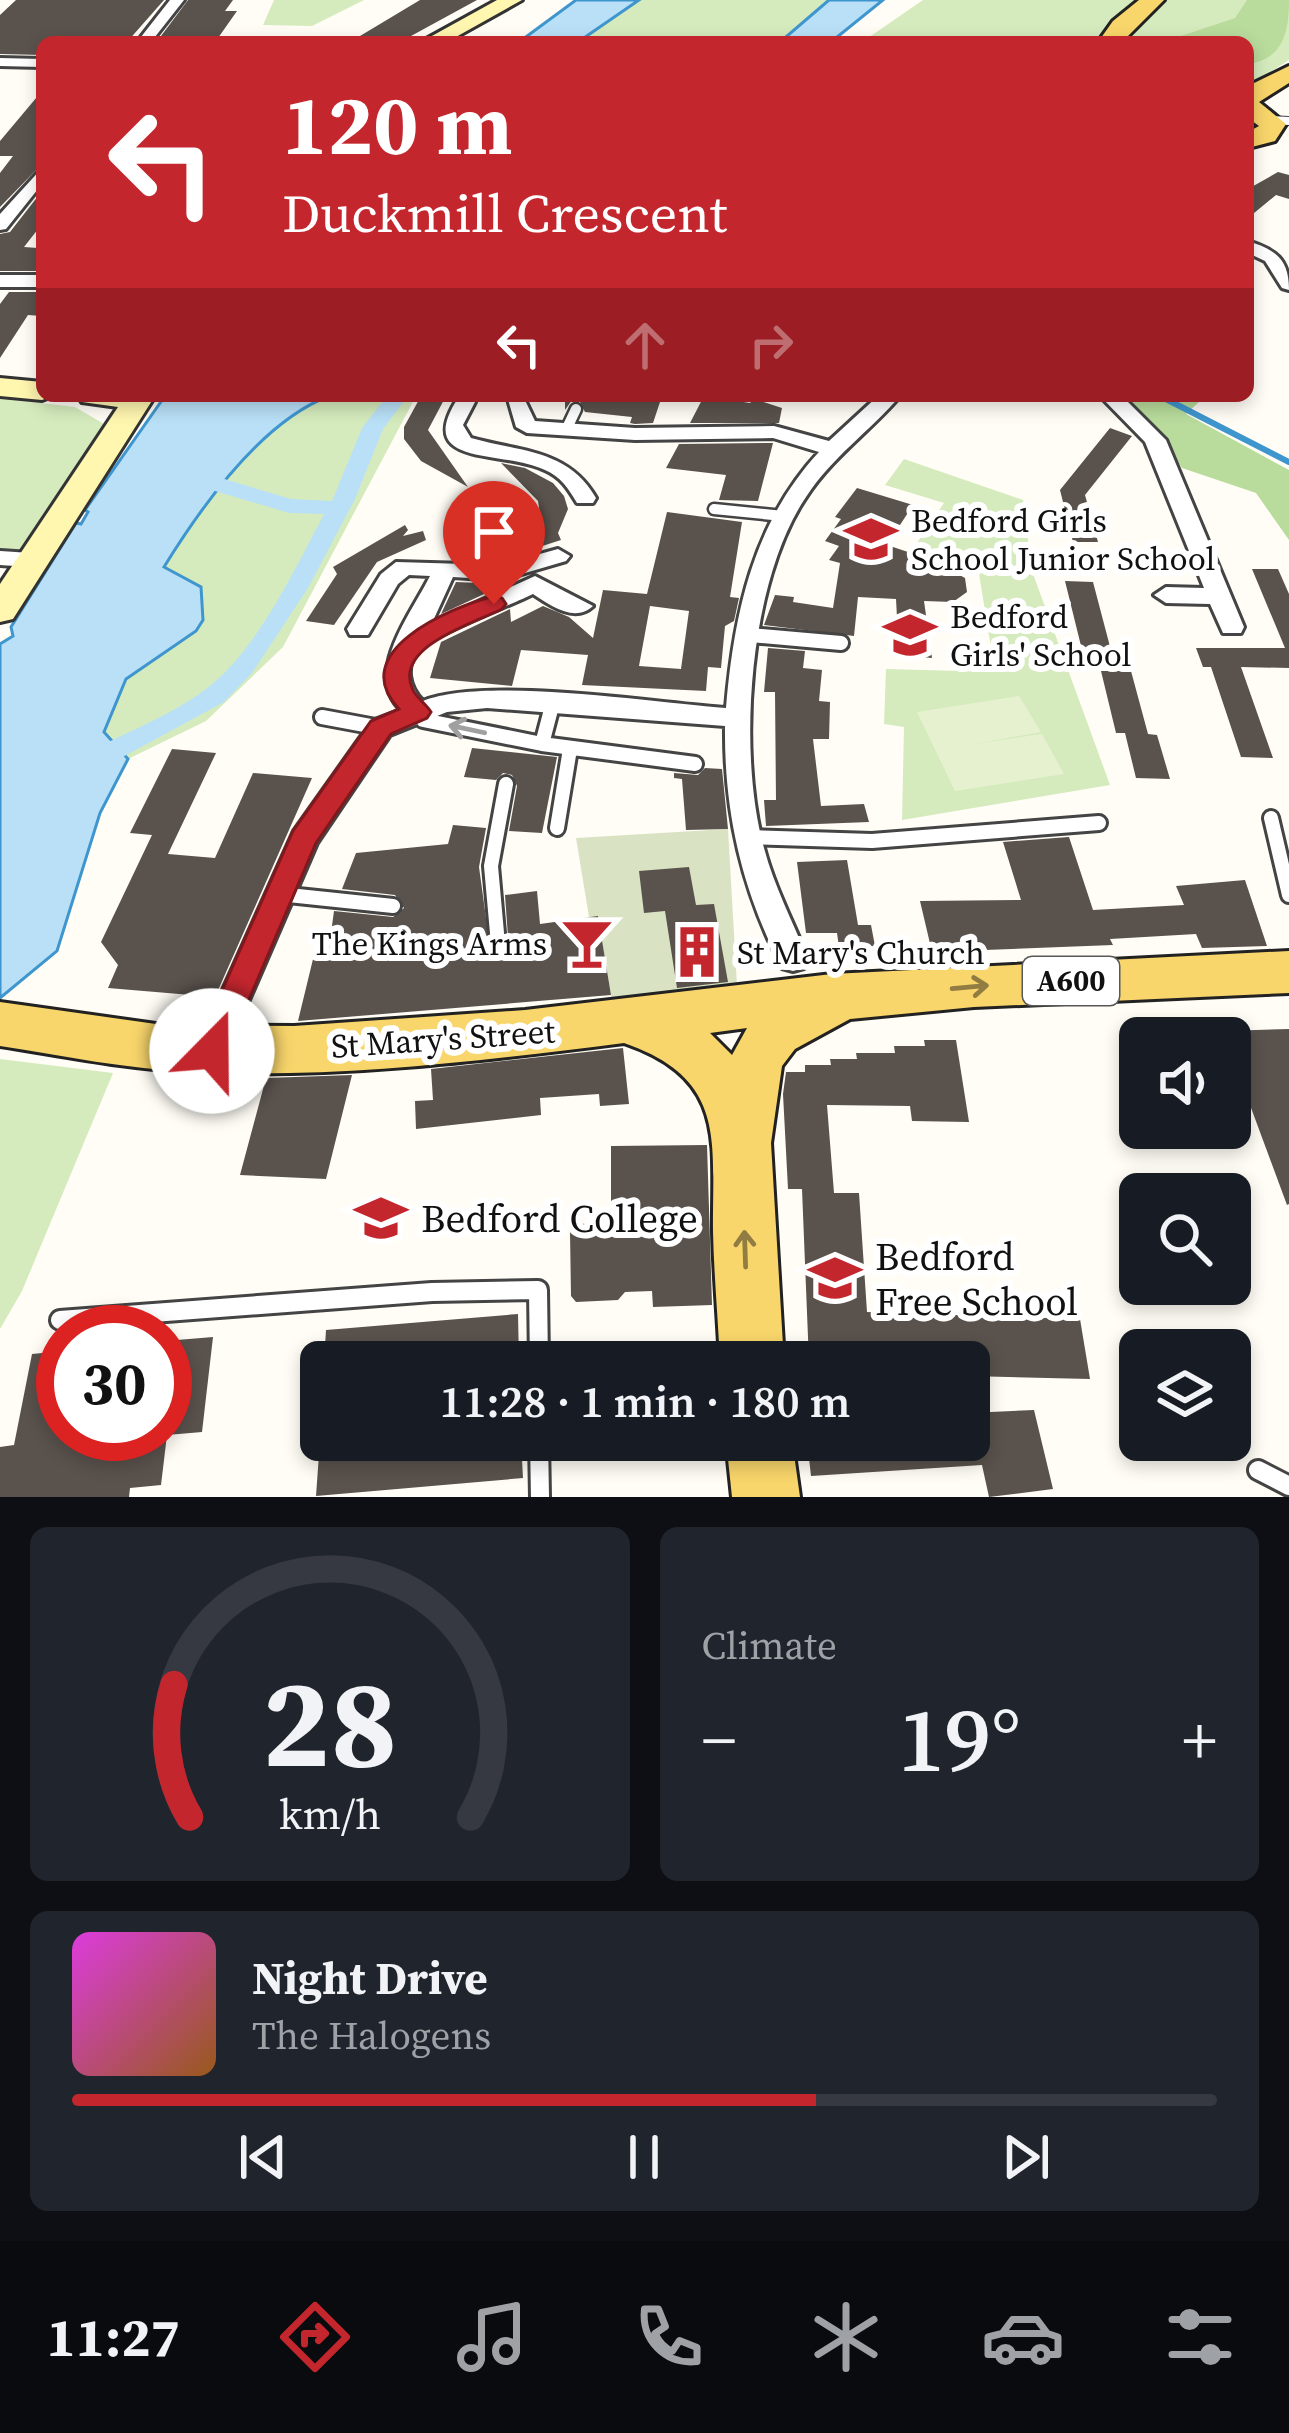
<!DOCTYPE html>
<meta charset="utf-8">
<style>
:root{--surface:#171b24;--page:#20242c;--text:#f1f3f6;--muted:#9ea1a6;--line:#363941;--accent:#c4262e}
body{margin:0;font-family:"Source Serif 4",serif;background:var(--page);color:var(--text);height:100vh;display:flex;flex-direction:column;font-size:45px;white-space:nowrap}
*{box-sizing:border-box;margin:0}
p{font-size:39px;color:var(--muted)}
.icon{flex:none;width:66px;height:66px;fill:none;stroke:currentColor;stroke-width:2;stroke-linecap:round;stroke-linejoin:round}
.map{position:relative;height:1497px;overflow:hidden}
.details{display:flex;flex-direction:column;gap:30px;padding:30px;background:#0d0f14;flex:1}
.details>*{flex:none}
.top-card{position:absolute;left:36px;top:36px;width:1218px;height:366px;border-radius:18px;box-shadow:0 6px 18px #0003;background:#c4262e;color:#fff;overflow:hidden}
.buttons{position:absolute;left:1119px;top:1017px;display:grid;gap:24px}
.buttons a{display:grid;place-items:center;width:132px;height:132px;border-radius:18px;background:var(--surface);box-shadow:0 6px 18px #0003;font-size:60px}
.speed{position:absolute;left:36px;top:1305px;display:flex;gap:24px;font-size:60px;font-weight:700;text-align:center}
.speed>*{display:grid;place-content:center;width:156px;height:156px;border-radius:50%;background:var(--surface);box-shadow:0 6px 18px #0003;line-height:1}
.speed .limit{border:18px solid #d22;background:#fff;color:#111}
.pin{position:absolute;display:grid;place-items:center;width:102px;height:102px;color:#fff;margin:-123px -51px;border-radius:50% 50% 50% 0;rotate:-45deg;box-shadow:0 0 12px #0007}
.pin .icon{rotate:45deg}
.me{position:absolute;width:132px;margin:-66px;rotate:22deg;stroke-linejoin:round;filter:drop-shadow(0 0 9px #0008)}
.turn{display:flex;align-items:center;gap:42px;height:252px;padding:0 48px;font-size:54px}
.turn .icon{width:156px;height:156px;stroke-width:2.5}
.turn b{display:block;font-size:84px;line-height:102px}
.lanes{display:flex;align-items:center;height:114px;padding:0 48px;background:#0003;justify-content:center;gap:60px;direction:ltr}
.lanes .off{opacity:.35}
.big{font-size:90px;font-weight:600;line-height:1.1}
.details .tile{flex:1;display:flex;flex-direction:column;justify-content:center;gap:18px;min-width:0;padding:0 42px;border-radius:18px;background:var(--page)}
.details .dial{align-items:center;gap:0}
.dial svg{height:312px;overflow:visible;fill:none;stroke:var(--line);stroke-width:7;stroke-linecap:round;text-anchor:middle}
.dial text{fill:var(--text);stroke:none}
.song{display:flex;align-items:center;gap:36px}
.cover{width:144px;height:144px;border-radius:18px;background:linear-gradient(135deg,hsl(300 70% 55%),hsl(30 70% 35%))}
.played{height:12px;border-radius:6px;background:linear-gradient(90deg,var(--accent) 65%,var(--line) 65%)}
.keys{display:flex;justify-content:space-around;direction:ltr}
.heat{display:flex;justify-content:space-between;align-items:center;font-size:66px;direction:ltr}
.details .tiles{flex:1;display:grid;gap:30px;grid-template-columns:1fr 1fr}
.tile:last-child{grid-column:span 2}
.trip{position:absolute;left:300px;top:1341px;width:690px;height:120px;border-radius:18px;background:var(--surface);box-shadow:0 6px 18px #0003;font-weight:600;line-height:120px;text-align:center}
.tabs{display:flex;height:192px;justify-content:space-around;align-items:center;background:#090b0e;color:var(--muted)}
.tabs .icon{width:84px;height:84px}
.tabs .selected{color:var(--accent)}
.tabs b{font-size:54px;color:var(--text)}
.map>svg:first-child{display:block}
</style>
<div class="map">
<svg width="1289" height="1497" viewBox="0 0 1289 1497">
<rect width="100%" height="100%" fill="#fffdf5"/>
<path fill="#d5ebbd" d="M274,0h90l-52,26 -49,-1z
M639,0h190l-49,42h-202z
M923,0h224l-46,42h-239z
M1165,0h124v60l-41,26v-44h-128z
M329,396h87l-133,251 -77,74 -78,38 -25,-27 23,-53 70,-48 5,-44 -37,-19c37,-60 98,-146 165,-172z
M0,398l75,9 29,17 -85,127 -19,-1z
M904,459l119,41 9,71 78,214 -208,35 2,-93 -20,-3 2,-55 109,3 -16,-98 -16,-13 -48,-15 29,-43 -59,-18z
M0,1059l113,14 -91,218 -22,38z"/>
<path fill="#b9dc9c" d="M1247,0h42c0,31 -5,59 -41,64v-22h-85l72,-24z
M1117,396h68l14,6 -13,12 103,56v70l-33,-47 -74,-25 -20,-31z"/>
<path fill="#d9e3c4" d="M728,829l9,157 -125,15 -14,-84h-9l-13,-79z"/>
<path fill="#e6f2cf" d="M1019,696l22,36 -67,12 68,-10 22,40 -109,17 -38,-79z"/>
<path fill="#b9e0f7" stroke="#3f96cf" stroke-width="3" d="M576,0h63l-61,42h-59z
M829,0h54l-52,42h-51z
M165,396h164c-68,26 -128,111 -165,171l37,20 2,33 -7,11 -70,48 -22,53 24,27 -28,54 -43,138 -57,47v-354l13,-8 -2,-9 65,-104 5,1 7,-12 -3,-2z"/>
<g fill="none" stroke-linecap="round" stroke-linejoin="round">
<path stroke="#3f96cf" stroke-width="6" d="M1160,396l129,66"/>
<path fill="#b9e0f7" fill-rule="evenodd" d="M387,396h21l-25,33 -28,70 -47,89 -56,85 -28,29 -129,70h-20l-4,-7 4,-7c41,-21 96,-42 131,-69 50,-37 89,-120 118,-175l-35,-1 -104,-31v-10h16l90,27 41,2 30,-73z"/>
</g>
<path fill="#5a524d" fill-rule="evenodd" d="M16,0h148l-37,42h-85v13l-42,-1v-39z
M188,0h45l-8,11h12l-19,27 -57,-2z
M420,0h57l-77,42h-50z
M42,91v73l-42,43v-34l13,-17h-13v-15z
M1278,172l11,3v24l-13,-4 -28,23v-29z
M42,191v33l-18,23 14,1 4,-6v29h-42v-37l10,-2z
M9,292h33v24l-14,-1 -28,43v-54z
M421,396h25l-18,34 40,57 -47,-26 -17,-22v-12z
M565,396h97l-9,27 -18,1 -5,-1 2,-6 -47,-5 -6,-12h-7l-7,10z
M704,396l46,7 4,-4 28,9 -3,15h-89z
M1110,428l22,8 -47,59 13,47h-25l-13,-52z
M773,443l-15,58 -39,-1 7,-25 -60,-7 13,-24z
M501,463l24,5 28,15 11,13 4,13 -10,24 3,7 -62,20 -38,-1 8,-16 49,-6 15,-10 7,-13 -2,-13z
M857,488l56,17 -26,40 24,8 2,13 34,2 18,10 2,14 -14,10 -29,-1 8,57 -33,-3 -3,-56 -38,-2 -4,39 -90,-11 11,-30 19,2 -1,5 40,6 7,-45 -11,-3 10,-14 -14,-5 16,-22 -6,-2z
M667,512l75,10 -12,75 9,1 -5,23 -9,5 -4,42 -13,-1 -2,24 -124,-6 6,-30 -67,-5 -9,36 -82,-8 11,-36 69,-33 1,13 32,-16 26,11 24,21 10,-48 44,4zM650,606l39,5 -8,58 -42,-3z
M405,525l3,5 -5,6 20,-5 3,9 -49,22 -43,63 -28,-4 31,-47 -4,-7z
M1252,569h26l11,25v74l-48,-1 32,91 -32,-1 -30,-90h-8l-7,-19h89z
M1065,581l28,1 20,76h-29z
M456,582l45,2 7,-1 -67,31z
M768,648l37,3 -2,17 19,2 -3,31 11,1 -1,37h-16l8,67 43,-2 5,18 -103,4 -2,-26h12l-1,-108h-11z
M1101,671h30l17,63 9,1 13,44 -34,-1 -11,-45h-9z
M472,748l85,9 -15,76 -33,-2 8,-45 -5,-11 -9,-2 -7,7 -32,-3z
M172,749l44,4 -48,101 47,4 38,-85 59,5 -97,219 -107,-9 10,-23 -17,-23 51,-107 -22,-2z
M705,768l17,1 6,60 -42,1 -4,-51 -8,-1v-5l24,2z
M453,825l33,3 -7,39 10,73 10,4 9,-7 -3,-42 32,-4 3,33 58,-8 13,79 -313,26 16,-66h14l6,-44 59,6 11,-9 -9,-13 -53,-6 14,-36 92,-9z
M1069,837l24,73 91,-5 -8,-19 69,-6 22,66 -65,2 -6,-14 -86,5 3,6 -181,7 -12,-51 101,-1 -18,-58z
M847,860l11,65h13l4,21 -36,1 -2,-14h-31l-9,-71z
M689,867l7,38 18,-1 14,78 -51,6 -12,-77 -21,2 -5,-42z
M1289,1029v175l-2,1 -57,-154v-13l-7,-7z
M924,1040h32l13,82 -57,-1 -2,-15 -83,-1 7,88h25l8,119 213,7 10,60 -121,-3v-14h-160l-7,-173h-14l-5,-95 3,-22h19v-7h26l-1,-6h27l-1,-6h39l-1,-7h31z
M623,1048l6,56 -29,2 -1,-12 -59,4 1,17 -125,14 -1,-28 18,-1 -2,-31z
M352,1075l-26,104 -86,-4 26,-97z
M707,1145l5,160 -59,2 -1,-16 -27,1 -7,8 -42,2 -5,-6 -1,-64 7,-8 34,-1v-77z
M518,1314l1,48h-195l2,-32z
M213,1337l-11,95 -35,3 -6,50 -31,3 -1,9h-129v-50l14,-2 18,-91 31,-3v83h102v-93z
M1034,1410l19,79 -64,8 -7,-32 -171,11 -4,-36h162v-27z
M320,1440h201l2,38 -207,18z"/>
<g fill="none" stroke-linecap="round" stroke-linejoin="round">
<g stroke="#444" stroke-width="10">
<path id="lane-far3" d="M1271,120l18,1"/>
</g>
<g stroke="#444" stroke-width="15">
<path id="lane-far2" d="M567,428l9,-19
M714,509l69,7"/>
</g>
<g stroke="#444" stroke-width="20">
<path id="lane-far1" d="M0,558l30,2
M750,635l91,8
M553,702l-11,42 153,20
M418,711l5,9 119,24
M322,717l59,11
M1271,818l18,77
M557,828l13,-79
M747,837l125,4 227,-18
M279,894l114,12
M497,933l-6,-67 15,-82"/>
</g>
<g stroke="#444" stroke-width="24">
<path id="lane" d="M60,1320l372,-28 106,-2 1,72
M539,1440l1,57
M1258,1470l31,16"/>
</g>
<g stroke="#444" stroke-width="6">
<path id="street" d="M170,0h14l-33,42h-14z
M0,58l42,1v8l-42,-1z
M42,168v16l-36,45 -6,1v-16z
M1248,241c28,9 41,18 41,49l-7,-2 -17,-27 -17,-8z
M0,275h42v12h-42z
M507,396h16l12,25 100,7 139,-2 55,15 49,-45h22c-30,35 -68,61 -94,101 -57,84 -69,254 -42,351 10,38 29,74 44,111l-4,9 -11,3 -11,-3c-40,-78 -58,-155 -57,-242l-238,-18 -40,4 -57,23 -73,108 -94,217 -11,4 -11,-4 -5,-10 98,-219 78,-110 29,-11c-38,-36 10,-96 29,-134l-21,-1 -11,9 -30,51h-18l-3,-6 34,-55 15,-12 104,3 58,-16 12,7 -4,5 -65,19 -48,-3 -21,46 103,-47 58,30c-18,17 -42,0 -60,-12 -22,11 -101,41 -114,56 -15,16 -10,37 4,51 62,-25 231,2 303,7 8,-94 27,-185 93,-256l-46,-14 -138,2 -108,-7 -11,-6z
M1100,396h22l44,44 78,187 -3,6h-18l-13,-29 -44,-1 -12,-8 12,-8 38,1 -59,-146z
M458,398h14l3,4 -12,23 8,13c49,14 97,11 125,60l-3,5h-16c-9,-15 -16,-26 -32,-33 -44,-21 -132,-2 -87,-72z"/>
</g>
<g stroke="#333" stroke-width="6">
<path id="secondary" d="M497,0h25l-75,42h-26z
M0,378l42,4v14h11l-11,4 -42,-4z
M78,396h77l-142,223 -13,3v-38l118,-177 -36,-5z"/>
</g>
<g stroke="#222" stroke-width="6">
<path id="primary" d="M1139,0h25l-42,42h-24l15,-21z
M1289,66v17l-30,19 27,22 -11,17 -27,7v-16l11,-6 -11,-8v-32z
M1289,951v42l-315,14 -124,12 -55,30 -13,17 -11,77 13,219h-64c-2,-43 -6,-87 -7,-130 -1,-91 15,-153 -89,-189 -142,18 -289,36 -432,29 -65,-3 -128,-16 -192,-26v-44l163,23 131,1 231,-16 307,-36zM747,1028l-15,27 -22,-22z
M726,1440h66l8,57h-68z"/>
</g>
<use href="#lane-far3" stroke="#fff" stroke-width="8"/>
<use href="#lane-far2" stroke="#fff" stroke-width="10"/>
<use href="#lane-far1" stroke="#fff" stroke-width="14"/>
<use href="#lane" stroke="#fff" stroke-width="18"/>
<use href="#street" fill="#fff" fill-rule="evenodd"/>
<use href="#secondary" fill="#fff6b0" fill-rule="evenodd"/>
<use href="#primary" fill="#f9d66b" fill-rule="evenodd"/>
</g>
<defs><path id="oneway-shaft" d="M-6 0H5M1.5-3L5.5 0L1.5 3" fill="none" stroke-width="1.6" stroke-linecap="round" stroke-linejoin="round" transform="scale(3)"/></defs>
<use stroke="#a0a0a0" href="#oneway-shaft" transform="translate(467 729) rotate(-168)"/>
<g stroke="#917d42">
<use href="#oneway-shaft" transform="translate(970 987) rotate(-5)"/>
<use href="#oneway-shaft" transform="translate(745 1249) rotate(-92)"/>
</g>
<path fill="#c4262e" stroke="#7f191e" stroke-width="3" d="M494,596l8,2 4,6 -4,5c-28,14 -110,38 -89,81 3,7 13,14 18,22l-4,6 -36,16 -75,109 -93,217 -11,4 -12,-4 -5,-9 98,-220 78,-110 28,-12c-54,-57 50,-101 95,-113z"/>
<defs>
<g id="school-bare" transform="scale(4.14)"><path d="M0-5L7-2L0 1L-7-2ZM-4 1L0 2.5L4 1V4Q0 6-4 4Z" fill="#c4262e" stroke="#fff" stroke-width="2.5" paint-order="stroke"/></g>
<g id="bar-bare" transform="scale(4.14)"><path d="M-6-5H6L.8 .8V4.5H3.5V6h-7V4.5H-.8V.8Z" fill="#c4262e" stroke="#fff" stroke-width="2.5" paint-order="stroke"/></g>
<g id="building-bare" transform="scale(4.14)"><path d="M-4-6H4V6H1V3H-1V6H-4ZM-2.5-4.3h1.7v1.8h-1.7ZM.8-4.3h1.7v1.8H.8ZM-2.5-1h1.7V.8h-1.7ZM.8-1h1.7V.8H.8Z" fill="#c4262e" stroke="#fff" stroke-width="2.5" paint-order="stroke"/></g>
<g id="university-bare" transform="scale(4.14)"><path d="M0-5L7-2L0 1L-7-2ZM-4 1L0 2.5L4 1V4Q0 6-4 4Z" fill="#c4262e" stroke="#fff" stroke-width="2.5" paint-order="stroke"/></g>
</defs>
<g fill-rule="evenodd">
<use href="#school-bare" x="871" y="539"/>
<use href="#school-bare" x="910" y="635"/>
<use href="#bar-bare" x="587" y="943"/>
<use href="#building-bare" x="697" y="952"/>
<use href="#university-bare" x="381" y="1218"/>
<use href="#school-bare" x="835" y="1278"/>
</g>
<g text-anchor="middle" stroke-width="12" stroke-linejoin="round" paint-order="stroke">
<rect fill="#fff" stroke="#585858" stroke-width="3" x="1023" y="957" width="96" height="48" rx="9"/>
<g font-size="30" font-weight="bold" fill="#111">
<text x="1071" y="991">A600</text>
</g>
<g font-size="33" fill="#111" stroke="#fff" text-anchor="start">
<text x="911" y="532">Bedford Girls<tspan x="911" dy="38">School Junior School</tspan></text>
<text x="950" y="628">Bedford<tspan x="950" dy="38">Girls' School</tspan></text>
<text x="547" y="955" text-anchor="end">The Kings Arms</text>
<text x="737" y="964">St Mary's Church</text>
</g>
<g font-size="33" fill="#111" stroke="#fff">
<text transform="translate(443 1038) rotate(-4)" y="12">St Mary's Street</text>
</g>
<g font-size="39" fill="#111" stroke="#fff" text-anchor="start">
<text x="421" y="1232">Bedford College</text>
<text x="875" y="1270">Bedford<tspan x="875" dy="45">Free School</tspan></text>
</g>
</g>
</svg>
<div class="buttons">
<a><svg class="icon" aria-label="sound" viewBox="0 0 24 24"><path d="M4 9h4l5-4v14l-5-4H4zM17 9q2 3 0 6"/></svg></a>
<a><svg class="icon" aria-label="search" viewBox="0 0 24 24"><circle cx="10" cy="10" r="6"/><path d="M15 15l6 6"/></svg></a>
<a><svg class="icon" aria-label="layers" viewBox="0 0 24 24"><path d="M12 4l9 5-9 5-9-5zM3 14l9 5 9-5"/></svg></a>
</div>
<div class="speed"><div class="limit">30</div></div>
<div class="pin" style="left:494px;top:604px;background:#d93025"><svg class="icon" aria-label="arrive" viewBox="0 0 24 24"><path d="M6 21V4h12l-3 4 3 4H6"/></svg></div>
<svg class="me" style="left:212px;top:1051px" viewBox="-20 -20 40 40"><circle r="19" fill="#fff"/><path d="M0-13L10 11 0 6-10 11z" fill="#c4262e"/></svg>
<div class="trip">11:28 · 1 min · 180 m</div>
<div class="top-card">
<div class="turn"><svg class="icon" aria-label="left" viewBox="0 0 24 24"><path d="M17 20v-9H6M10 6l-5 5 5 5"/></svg><div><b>120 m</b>Duckmill Crescent</div></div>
<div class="lanes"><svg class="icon" aria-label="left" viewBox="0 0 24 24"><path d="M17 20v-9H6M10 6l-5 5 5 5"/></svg><svg class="icon off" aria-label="ahead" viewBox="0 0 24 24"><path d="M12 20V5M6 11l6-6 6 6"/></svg><svg class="icon off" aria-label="right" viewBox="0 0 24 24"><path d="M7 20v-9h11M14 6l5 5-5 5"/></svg></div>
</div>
</div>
<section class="details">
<div class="tiles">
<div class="tile dial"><svg viewBox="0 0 100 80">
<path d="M14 69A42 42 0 1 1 86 69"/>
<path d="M14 69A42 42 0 0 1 10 35" stroke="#c4262e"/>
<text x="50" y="56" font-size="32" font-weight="700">28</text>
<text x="50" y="72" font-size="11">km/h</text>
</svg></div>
<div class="tile"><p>Climate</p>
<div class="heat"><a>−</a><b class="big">19°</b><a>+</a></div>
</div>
<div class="tile">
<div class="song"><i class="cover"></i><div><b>Night Drive</b><p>The Halogens</p></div></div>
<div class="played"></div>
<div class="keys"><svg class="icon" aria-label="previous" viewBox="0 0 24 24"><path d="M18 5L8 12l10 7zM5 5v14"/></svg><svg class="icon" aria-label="pause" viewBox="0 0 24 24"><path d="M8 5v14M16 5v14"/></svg><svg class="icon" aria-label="next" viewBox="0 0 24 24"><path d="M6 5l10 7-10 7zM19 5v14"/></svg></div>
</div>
</div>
</section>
<nav class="tabs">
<b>11:27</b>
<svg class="icon selected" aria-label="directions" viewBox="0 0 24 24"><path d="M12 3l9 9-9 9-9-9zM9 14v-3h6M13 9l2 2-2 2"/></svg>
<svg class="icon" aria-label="music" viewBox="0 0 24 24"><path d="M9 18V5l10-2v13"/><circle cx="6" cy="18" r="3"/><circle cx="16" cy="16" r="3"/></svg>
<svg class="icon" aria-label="phone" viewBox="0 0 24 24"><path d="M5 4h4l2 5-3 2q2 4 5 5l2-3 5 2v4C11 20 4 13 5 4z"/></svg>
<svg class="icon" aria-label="climate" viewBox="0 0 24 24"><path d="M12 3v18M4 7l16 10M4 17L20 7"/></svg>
<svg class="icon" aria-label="car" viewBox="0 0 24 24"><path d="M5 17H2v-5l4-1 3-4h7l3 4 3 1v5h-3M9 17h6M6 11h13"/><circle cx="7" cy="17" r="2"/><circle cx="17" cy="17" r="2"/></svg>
<svg class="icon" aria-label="filters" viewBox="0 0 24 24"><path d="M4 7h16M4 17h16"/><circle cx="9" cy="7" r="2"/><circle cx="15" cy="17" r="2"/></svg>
</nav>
